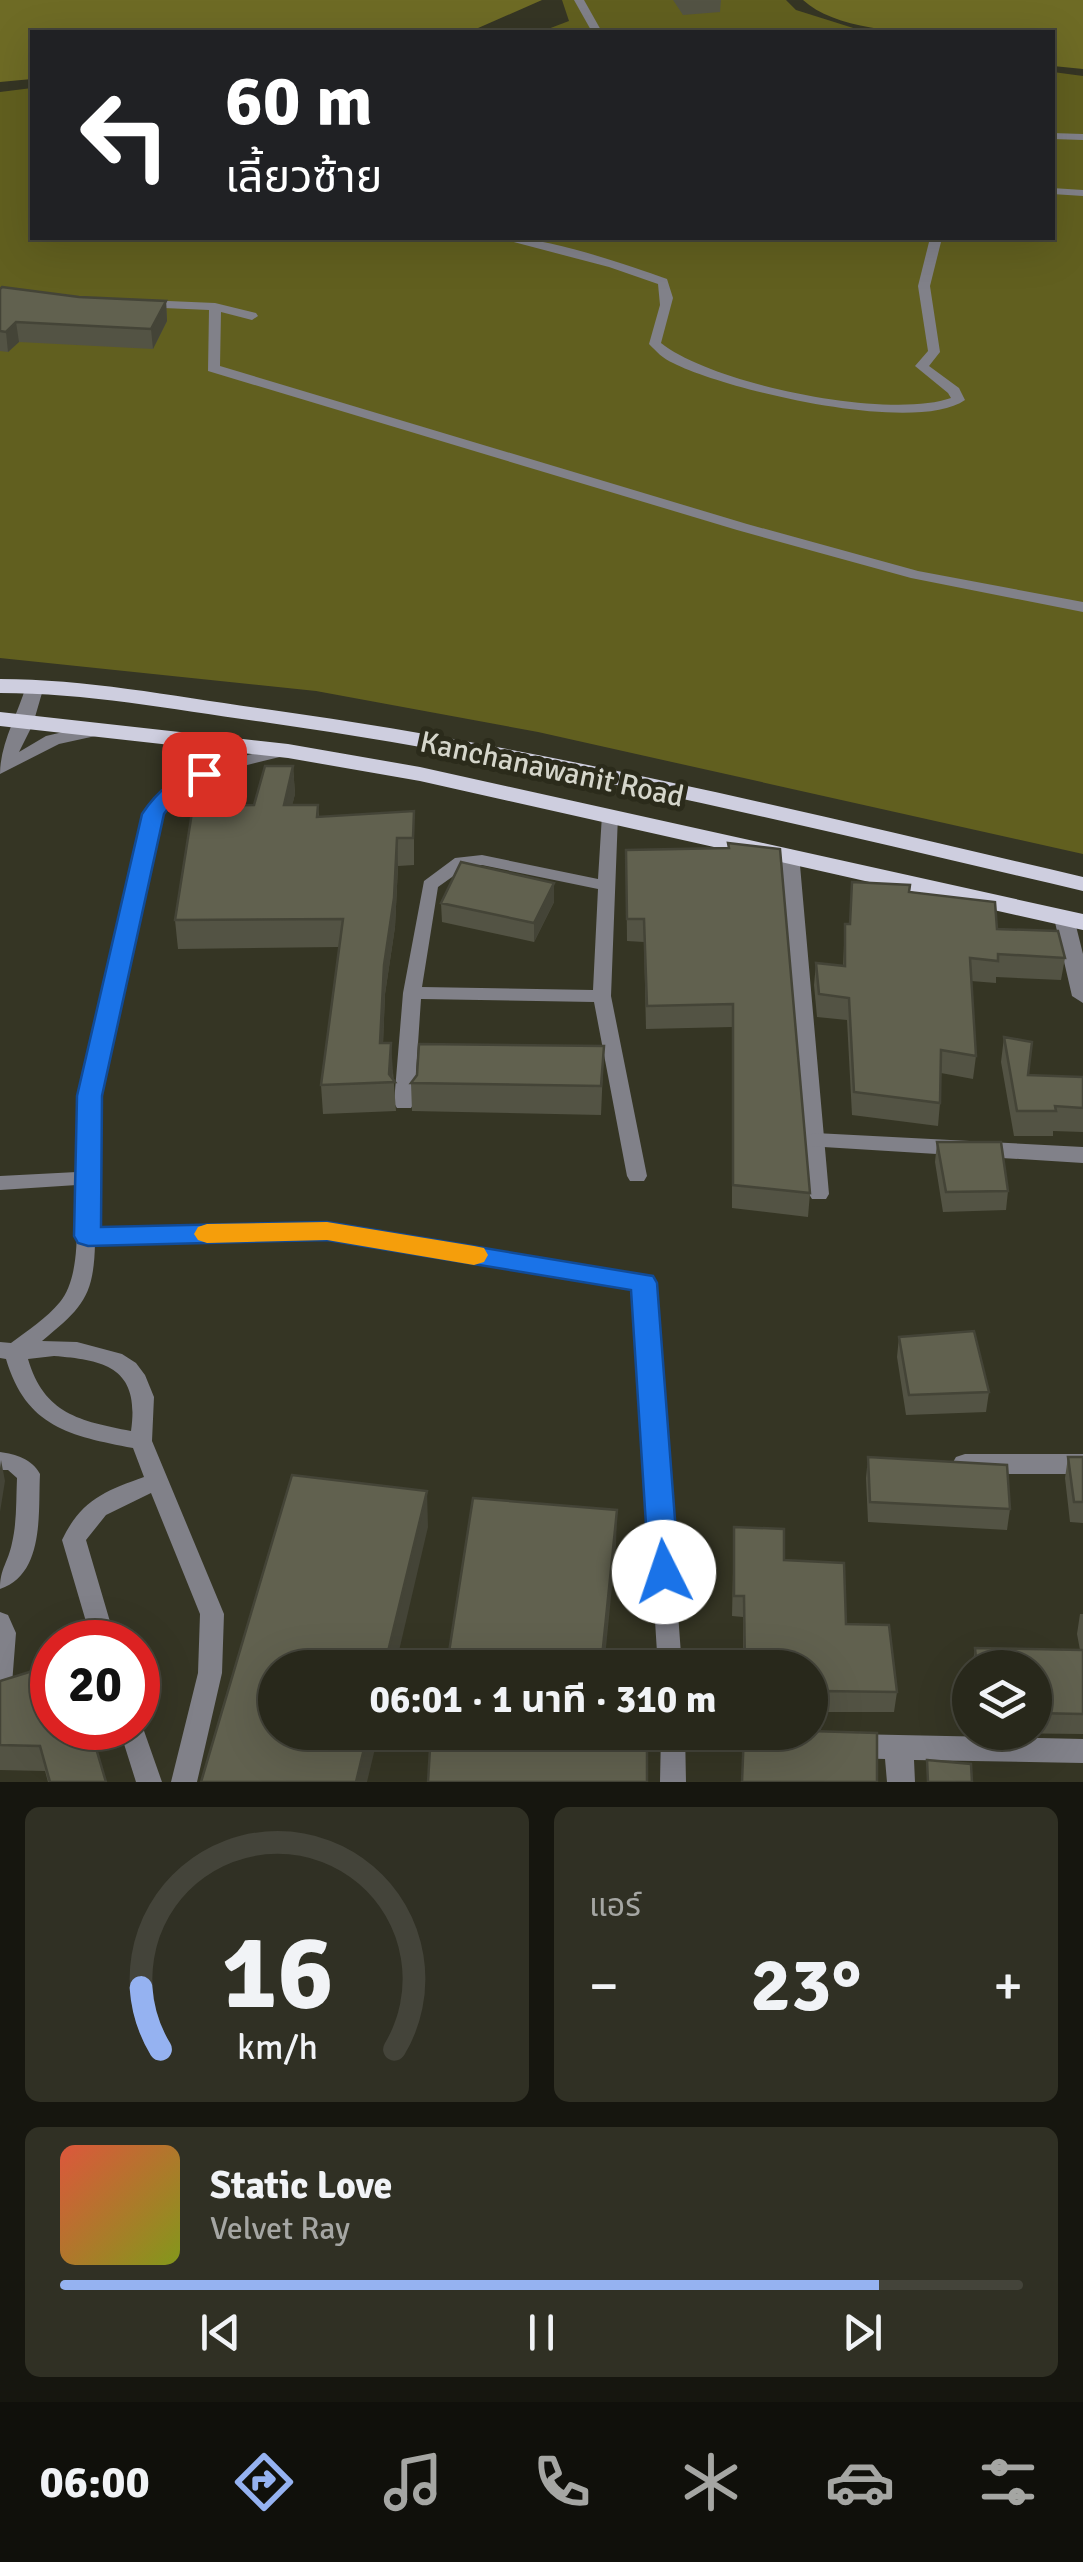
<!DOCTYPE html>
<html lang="th">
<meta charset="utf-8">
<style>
:root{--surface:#28281b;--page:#303024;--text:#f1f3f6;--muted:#a5a6a3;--line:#44443a;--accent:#95b2f1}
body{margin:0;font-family:Signika,"Noto Sans Thai",sans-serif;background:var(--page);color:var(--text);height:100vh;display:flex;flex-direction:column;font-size:38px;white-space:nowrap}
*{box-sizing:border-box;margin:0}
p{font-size:32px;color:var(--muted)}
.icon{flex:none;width:55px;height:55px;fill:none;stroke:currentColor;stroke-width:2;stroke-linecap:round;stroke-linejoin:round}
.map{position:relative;height:1782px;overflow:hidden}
.side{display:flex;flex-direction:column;gap:25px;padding:25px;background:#16160f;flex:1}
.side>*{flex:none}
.hud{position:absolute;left:30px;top:30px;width:1025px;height:210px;border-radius:0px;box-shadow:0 10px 40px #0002,0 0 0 2px var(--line);background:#202124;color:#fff;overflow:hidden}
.fabs{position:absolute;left:952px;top:1650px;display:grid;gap:20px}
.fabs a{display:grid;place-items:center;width:100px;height:100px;border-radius:50%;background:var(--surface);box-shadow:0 10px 40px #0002,0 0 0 2px var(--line);font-size:50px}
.speed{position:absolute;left:30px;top:1620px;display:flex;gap:20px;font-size:50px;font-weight:700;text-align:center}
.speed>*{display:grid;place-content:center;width:130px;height:130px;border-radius:50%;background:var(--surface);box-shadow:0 10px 40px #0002,0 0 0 2px var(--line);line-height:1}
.speed .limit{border:15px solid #d22;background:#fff;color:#111}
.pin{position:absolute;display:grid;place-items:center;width:85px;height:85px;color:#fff;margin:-42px;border-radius:20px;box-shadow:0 5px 15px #0006}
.me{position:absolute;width:110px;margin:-55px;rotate:356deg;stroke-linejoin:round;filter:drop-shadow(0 0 8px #0008)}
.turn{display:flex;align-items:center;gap:35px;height:210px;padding:0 30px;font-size:45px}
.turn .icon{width:130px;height:130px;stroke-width:2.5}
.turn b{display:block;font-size:70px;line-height:85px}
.big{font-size:75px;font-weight:700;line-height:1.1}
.side .tile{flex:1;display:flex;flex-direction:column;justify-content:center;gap:15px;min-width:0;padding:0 35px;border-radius:15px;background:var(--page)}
.side .dial{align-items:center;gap:0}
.dial svg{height:260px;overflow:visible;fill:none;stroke:var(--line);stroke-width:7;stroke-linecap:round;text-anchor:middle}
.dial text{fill:var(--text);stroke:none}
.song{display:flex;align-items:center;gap:30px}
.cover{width:120px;height:120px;border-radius:15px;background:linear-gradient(135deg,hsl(10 70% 55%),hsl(70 70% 35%))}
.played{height:10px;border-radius:5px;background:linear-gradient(90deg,var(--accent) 85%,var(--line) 85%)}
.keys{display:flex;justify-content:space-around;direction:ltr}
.heat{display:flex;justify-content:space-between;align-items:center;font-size:55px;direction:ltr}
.side .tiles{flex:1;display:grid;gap:25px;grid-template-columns:1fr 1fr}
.tile:last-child{grid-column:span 2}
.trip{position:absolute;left:258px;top:1650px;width:570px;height:100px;border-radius:50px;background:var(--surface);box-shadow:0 10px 40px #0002,0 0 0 2px var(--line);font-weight:700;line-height:100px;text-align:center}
.tab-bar{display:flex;height:160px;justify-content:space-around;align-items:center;background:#10100b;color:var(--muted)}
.tab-bar .icon{width:70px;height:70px}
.tab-bar .on{color:var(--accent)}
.tab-bar b{font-size:45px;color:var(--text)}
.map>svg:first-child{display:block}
</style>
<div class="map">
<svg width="1083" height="1782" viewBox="0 0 1083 1782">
<rect width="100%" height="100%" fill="#353524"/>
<path fill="#615f1f" d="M562,0h224l10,10 70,22h-326l29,-11z
M1053,72l30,4v778l-545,-122 -222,-41 -316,-33v-566l32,-4v150h1020z"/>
<path fill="#6e6b25" d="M0,0h542l-73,32h-437v47l-32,3z
M803,0h280v69l-30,-3 -1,-34c-64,0 -200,13 -249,-32z"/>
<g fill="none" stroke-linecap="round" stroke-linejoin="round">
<path fill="#818189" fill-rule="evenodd" d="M574,0h10l18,32h-10z
M1052,133l31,1v6l-31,-1z
M1052,188l31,2v6l-31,-2z
M498,238c45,-3 126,26 169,41l6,19 -12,45c51,41 227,77 290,55l-3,-5 -33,-27 13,-15 -10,-65 12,-48h12l-12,48 10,66 -11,14 30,22 6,12c-50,35 -239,-10 -292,-37 -10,-4 -17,-12 -24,-19l11,-39 -2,-21 -49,-17z
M145,300l70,3 41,10 2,3 -6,4 -31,-8 -1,54 527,158 171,47 165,31v10l-172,-34 -174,-48 -529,-159 1,-61 -68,-3v-6z
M287,746l6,2 2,3 -2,3c-49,12 -99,19 -132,61l-61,281 -4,133 231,-5 324,54 3,5 28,385h-24l-24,-379 -307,-51 -232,5c-1,54 -13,65 -53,98l35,1 45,12 14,9 9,12 9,22 -2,44 72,173 -2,59 -25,109h-26l27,-109 2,-59 -49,-121 -45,22 -20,25 30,102h-24l-30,-102c19,-40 43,-49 82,-63l-11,-29c-63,-12 -107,-21 -127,-89l-6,-1v-16l11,1c16,-12 36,-25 49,-41 22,-27 16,-82 17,-117l-77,5v-14l77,-4 3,-76 65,-282c35,-47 88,-56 142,-68zM54,1356c53,4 86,13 77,75 -51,-10 -87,-17 -103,-72z
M610,810l8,5 -7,181 36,180 -3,5h-14l-3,-5 -33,-174 -173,-3 -7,104 -3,5h-14l-3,-5 9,-110 21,-112 31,-23 27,-3 116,24 4,-64zM482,865l116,24 -5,101 -171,-3 16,-100 28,-20z
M790,849l9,5 30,340 -3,5h-14l-3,-5 -28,-340z
M0,1452c16,2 32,7 40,22 -2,38 5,100 -40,115 0,-21 8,-26 12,-46 5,-21 4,-44 5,-65l-9,-8h-8z
M0,1612l8,3 8,18 -4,51 -3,7 -9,3z
M138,1720l5,8 19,54h-26l-17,-54h19z
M661,1732h24l1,50h-26z"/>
<path fill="#818189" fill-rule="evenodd" d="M1064,912l10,6 9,36v49l-11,-7 -18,-78z
M815,1133l268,14v16l-276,-17 -3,-5 3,-5z
M965,1454h118v20h-118l-9,-3 -4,-7 4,-7z
M851,1734l232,5v24l-169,-3 1,22h-28l-2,-23 -34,-1 -10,-3 -4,-9 4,-9z"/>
<path fill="#818189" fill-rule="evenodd" d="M35,681l9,5 -11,38 -14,28 27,-16 47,-11 9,6 -2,4 -41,9 -59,30c0,-30 17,-58 26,-88z"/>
<path fill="#cecedf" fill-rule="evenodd" d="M0,679c90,0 182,19 272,31 274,38 541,104 811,167v14c-270,-63 -538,-129 -813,-168 -89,-12 -180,-30 -270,-30z
M0,712l288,32 132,23 663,147v16l-663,-149 -132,-23 -288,-32z"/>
</g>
<path fill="#535344" d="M673,0h48l-1,12 -37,3z
M0,289l79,8 87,4 1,20 -14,28 -134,-7 -11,10 -8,-1z
M293,766l2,28 -3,11h26l1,12 95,-6v54l-16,1 -3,61 -10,67 -2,49 10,29 3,39 -73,3 -2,-29 18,-138 -161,2 -3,-29 79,-115z
M728,843l82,350 -2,24 -76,-9v-181l-86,2 -2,-87 -17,-1 -1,-91 102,-2z
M554,883v19l-20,40 -92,-20 -1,-19z
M909,892l156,66 -4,22 -65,-3v6l-25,-2 5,75 -3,23 -32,-6 -1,30 -2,23 -86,-11 -5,-95 -30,-3 -3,-32 2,-22 27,3 2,-42h4z
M1004,1037l24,38 55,2v55l-30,-1v5h-39l-13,-74z
M604,1046l-3,69 -189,-4 -1,-28z
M937,1142l71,49 -2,19 -63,2 -8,-50z
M899,1337l90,55 -3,20 -80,3 -9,-58z
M868,1457l142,52 -3,21 -139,-8 -2,-44z
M1068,1457h15v66l-13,-1 -5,-44z
M734,1527l50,33 62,64 51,68 -3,20h-72l-1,18h-11v-62h-67v-51l-11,-1z
M1080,1614h3v120l-104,-1 56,-1v-64h-63l3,-20 105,2 -3,-16z
M0,1681l106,101h-58l-3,-11 -45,-1z"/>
<path fill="#444437" d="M166,301l1,20 -14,28 -2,-20z
M16,322l3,20 -11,10 -2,-20z
M293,766l2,28 -9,39 -2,-28z
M397,838l1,28 -3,61 -10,67 -3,78 -2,-29 4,-78z
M554,883v19l-20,40v-19z
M391,1043l2,29 -1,10 -3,-8z
M1,1460l4,21 -5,31v-44z
M427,1491l1,36 -33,141h-11z
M617,1510l-1,36 -12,122h-3z
M368,1732h11l-12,50h-11z"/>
<path fill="#61614f" stroke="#444437" stroke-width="2.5" d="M2,287l77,10 87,4 -15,28 -135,-7 -10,10 -6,-1v-42z
M265,766h28l-9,39h34l-1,12 97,-6 -1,27h-16l-3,60 -10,67 -4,78h11l-2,31 6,8 -74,3 22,-166 -168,1 18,-114 61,-1z
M728,843l52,6 30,344 -77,-8v-181l-86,2 -3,-87h-17l-1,-69 103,-2z
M461,862l93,21 -20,40 -93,-20z
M852,882l58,3 -1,7 86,10 2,27 61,2 7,27 -67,-4v7l-28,-3 6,98 -35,-6 -1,53 -86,-11 -5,-94 -30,-4 -3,-31 29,3v-42h5z
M1004,1037l28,5 -4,33 55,2v31l-28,-2 1,5h-39z
M419,1044l185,2 -3,40 -190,-3 6,-8z
M937,1142h64l7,49 -62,1z
M974,1331l15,61 -80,3 -10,-58z
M868,1457l139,8 3,44 -140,-7z
M1068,1457h15v45h-9z
M292,1475l135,16 -43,177h-109v64h93l-12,50h-155z
M473,1498l144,12 -16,157 45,1h-211v-3h12z
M734,1527l50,2v31l60,3 2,61 43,1 8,67 -75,-1 1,19 -13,-1v-41h-65l-1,-72h-10z
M975,1648l108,2v64l-48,-1v-45h-58z
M52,1665v63h38l16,54h-56l-10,-36 -40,-1v-64z
M810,1731l67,2v49h-135l2,-50h66z
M431,1732h216v50h-219z
M927,1760l44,4 1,18h-44z"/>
<path fill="#1a73e8" stroke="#114b97" stroke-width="2.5" d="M204,767l7,2 3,5c-16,15 -37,20 -50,40l-62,282 -1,131 226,-5 326,54 4,7 22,289 -4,9 -11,4 -11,-4 -4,-9 -18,-282 -304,-50 -239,6 -10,-3 -4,-7 3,-140 65,-282c15,-23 34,-39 62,-47z"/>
<path fill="#f59e0b" d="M327,1222l147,24 10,2 4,7 -4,7 -10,3 -147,-25 -120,3 -9,-3 -4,-6 4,-7 9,-3z"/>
<g text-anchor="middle" stroke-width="10" stroke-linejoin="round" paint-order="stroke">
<g font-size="30" fill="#d5d6cb" stroke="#2b2b1b">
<text transform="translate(552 769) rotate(12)" y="10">Kanchanawanit Road</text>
</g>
</g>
</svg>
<div class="fabs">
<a><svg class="icon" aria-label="layers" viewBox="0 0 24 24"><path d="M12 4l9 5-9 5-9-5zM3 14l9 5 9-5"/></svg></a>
</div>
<div class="speed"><div class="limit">20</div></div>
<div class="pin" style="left:204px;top:774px;background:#d93025"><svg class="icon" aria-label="arrive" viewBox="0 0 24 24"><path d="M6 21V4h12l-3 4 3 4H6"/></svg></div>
<svg class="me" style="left:664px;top:1572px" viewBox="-20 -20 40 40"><circle r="19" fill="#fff"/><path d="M0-13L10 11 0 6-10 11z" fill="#1a73e8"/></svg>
<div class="trip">06:01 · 1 นาที · 310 m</div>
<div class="hud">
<div class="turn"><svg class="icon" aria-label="left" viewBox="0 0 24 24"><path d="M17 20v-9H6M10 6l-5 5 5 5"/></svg><div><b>60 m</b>เลี้ยวซ้าย</div></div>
</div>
</div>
<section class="side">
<div class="tiles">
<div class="tile dial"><svg viewBox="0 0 100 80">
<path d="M14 69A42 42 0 1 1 86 69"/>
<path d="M14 69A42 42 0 0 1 8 50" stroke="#95b2f1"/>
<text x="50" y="56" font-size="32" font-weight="700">16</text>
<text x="50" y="72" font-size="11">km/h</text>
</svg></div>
<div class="tile"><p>แอร์</p>
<div class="heat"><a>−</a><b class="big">23°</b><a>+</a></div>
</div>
<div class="tile">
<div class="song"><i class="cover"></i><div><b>Static Love</b><p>Velvet Ray</p></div></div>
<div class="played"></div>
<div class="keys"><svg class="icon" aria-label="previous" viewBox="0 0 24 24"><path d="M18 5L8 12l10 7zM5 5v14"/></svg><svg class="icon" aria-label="pause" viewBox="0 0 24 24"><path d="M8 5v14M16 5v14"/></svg><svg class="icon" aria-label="next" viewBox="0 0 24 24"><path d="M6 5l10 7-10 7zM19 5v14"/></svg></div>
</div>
</div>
</section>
<nav class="tab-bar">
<b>06:00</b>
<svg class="icon on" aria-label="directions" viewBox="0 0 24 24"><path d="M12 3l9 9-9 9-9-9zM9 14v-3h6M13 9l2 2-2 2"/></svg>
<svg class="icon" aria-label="music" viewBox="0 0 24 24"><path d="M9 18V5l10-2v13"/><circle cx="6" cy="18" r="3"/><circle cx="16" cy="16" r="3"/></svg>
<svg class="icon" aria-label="phone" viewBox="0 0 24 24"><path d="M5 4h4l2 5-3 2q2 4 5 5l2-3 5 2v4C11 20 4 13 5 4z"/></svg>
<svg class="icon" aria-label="climate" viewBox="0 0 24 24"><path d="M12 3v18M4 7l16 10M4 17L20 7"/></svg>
<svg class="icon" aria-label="car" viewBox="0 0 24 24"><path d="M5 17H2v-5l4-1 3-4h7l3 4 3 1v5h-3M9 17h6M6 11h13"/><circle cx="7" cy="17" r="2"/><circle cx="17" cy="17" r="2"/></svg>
<svg class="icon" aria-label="filters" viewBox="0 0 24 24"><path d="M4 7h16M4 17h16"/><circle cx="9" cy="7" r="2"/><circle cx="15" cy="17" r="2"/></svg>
</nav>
